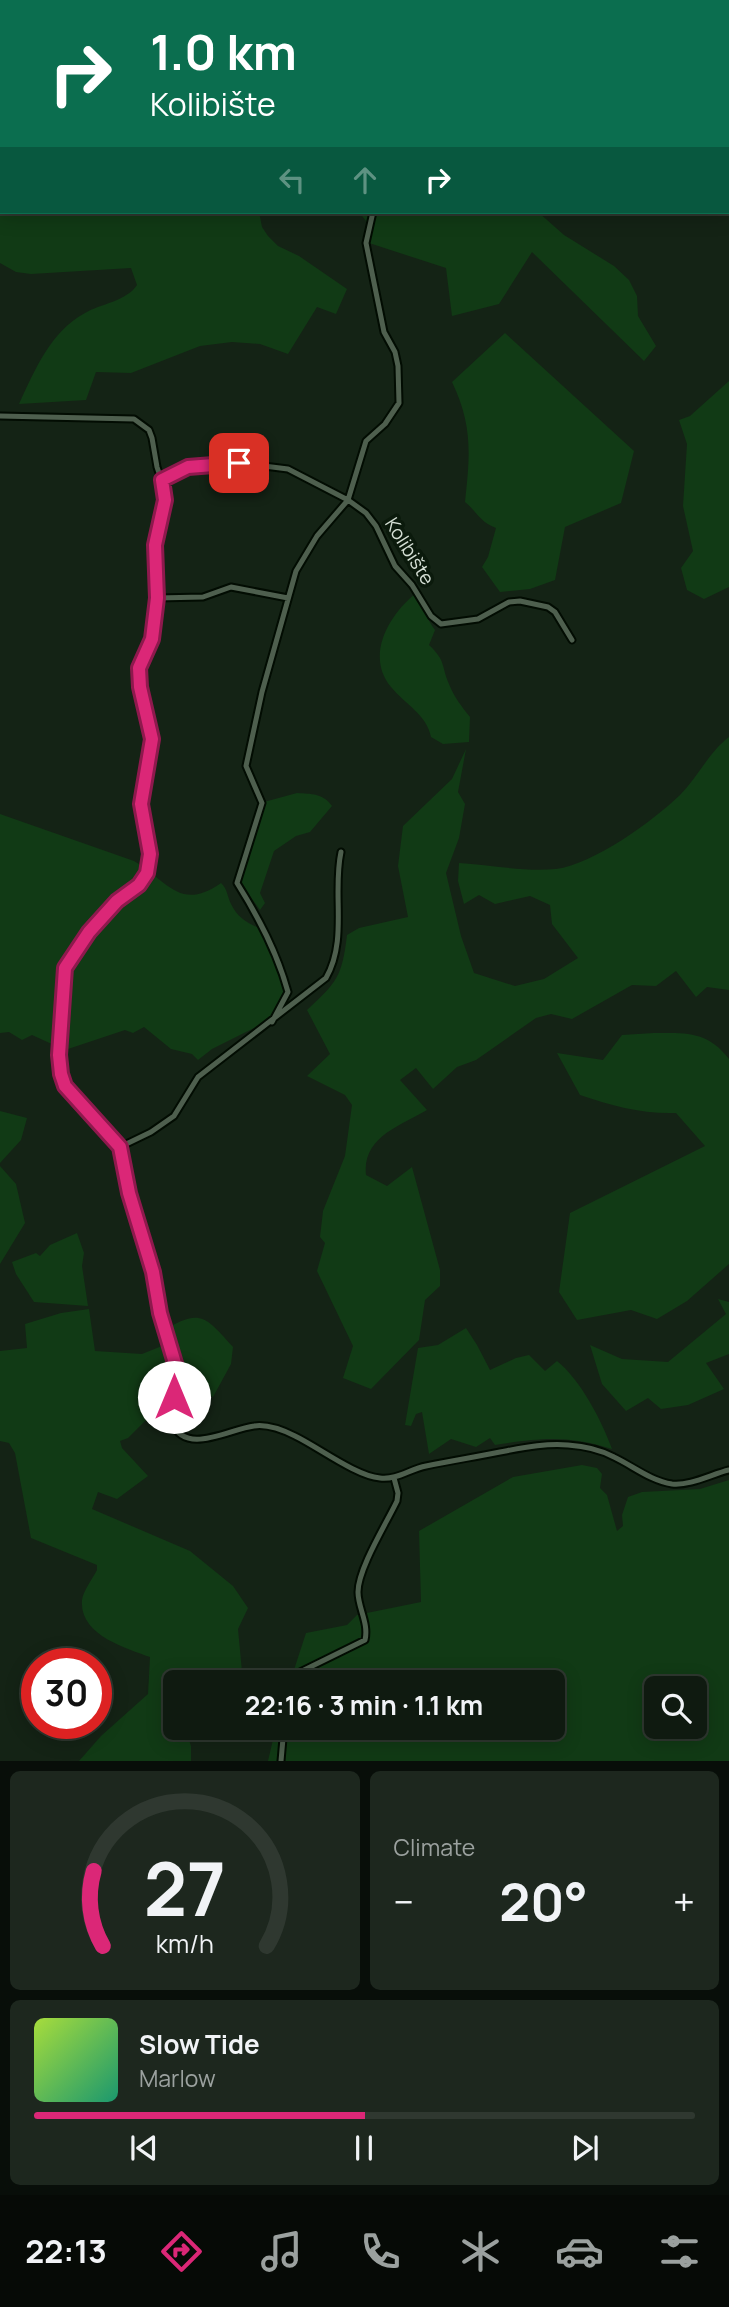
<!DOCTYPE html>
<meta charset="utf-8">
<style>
:root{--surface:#0f1a10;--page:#1d271e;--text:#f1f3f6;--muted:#9ba19f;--line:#2f3830;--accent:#db2777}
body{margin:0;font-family:Manrope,sans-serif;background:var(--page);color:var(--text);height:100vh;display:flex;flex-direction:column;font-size:26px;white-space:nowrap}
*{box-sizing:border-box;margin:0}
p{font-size:23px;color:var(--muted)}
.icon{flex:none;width:38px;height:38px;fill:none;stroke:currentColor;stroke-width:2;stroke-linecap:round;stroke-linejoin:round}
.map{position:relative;height:1761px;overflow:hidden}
.side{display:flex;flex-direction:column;gap:10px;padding:10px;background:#080e09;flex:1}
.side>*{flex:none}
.banner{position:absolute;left:0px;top:0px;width:730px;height:214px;box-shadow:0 4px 18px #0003,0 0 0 2px var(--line);background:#0b6e4f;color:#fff;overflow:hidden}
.buttons{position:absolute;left:644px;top:1676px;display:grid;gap:14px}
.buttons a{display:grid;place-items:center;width:63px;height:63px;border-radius:10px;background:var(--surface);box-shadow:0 4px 18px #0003,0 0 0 2px var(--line);font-size:35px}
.speed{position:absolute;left:21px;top:1648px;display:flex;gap:14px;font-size:35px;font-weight:700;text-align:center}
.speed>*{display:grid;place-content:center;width:91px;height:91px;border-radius:50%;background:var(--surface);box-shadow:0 4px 18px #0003,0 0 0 2px var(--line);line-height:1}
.speed .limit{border:10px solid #d22;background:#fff;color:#111}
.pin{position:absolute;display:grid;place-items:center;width:60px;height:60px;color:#fff;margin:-30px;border-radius:14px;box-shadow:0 4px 10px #0006}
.me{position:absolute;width:77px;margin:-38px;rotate:0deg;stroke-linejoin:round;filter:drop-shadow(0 0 5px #0008)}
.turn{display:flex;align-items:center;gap:24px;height:147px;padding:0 35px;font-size:32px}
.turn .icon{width:91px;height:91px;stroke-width:2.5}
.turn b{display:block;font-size:49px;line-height:60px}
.lanes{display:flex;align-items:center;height:66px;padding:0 35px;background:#0003;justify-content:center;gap:35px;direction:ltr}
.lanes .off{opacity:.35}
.big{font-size:52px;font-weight:700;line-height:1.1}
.side .tile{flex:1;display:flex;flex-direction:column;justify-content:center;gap:10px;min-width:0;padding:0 24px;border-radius:10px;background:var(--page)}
.side .dial{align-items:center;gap:0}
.dial svg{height:182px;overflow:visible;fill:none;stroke:var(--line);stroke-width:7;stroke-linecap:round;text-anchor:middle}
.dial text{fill:var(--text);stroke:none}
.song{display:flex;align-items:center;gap:21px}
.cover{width:84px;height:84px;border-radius:10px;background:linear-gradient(135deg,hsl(80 70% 55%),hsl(160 70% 35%))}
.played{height:7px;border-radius:4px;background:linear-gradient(90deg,var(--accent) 50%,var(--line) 50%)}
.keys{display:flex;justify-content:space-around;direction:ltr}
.heat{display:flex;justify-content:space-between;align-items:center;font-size:38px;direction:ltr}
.side .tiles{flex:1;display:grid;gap:10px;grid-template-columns:1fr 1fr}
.tile:last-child{grid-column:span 2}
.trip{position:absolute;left:163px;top:1670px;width:402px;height:70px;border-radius:10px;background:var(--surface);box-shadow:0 4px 18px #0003,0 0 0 2px var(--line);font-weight:700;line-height:70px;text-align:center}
.tabs{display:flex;height:112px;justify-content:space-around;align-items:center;background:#060a06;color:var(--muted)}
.tabs .icon{width:49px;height:49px}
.tabs .on{color:var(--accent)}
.tabs b{font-size:32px;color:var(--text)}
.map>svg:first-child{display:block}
</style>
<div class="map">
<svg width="729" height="1761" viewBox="0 0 729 1761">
<rect width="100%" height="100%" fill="#142315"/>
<path fill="#113a15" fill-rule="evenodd" d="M0,154l2,58h257l3,15 6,9 10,10 21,10 48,33 -11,25 -19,-7 -29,47 -28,-10 -28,-2 -32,4 -69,27 -35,-1 -10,28 -67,4c16,-34 31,-72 66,-91 15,-9 42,-12 52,-28l-6,-17 -100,6 -15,-2 -16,-9z
M359,212h179l26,23 50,31 15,14 8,16 1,20 18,30 -12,15 -112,-109 -33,52 -47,12 -6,-48 -77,-25 -3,-22z
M505,333l129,118 -13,52 -56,24 -10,53 -25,9 -30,3 -18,-25 6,-10 8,-29c-16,-6 -18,-15 -31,-26 5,-47 8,-76 -13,-120z
M729,381v206l-25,12 -17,-9 -6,-22 12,-17 -10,-45 4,-62 -8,-24 11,-4z
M415,594c8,12 12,26 20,36l-6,15c17,16 12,20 20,39 5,13 13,23 21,33l-1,25 -26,2 -12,-7c-4,-22 -26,-33 -40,-50 -26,-31 -2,-72 24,-93z
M729,737v253l-22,-3 -11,10 -20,-26 -20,15 -24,-1 -60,34 -21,-5 -15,4 -60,42 -19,7 -24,22 -17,-21 -16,12 27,30c-27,16 -65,27 -61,65l21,11 25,-19 28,103v16l-15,14 -6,40 -48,49 -28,-11 10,-32 -36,-75 8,-28 -5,-6 3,-26 22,-55 7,-51 -7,-10 -38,-19 23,-22 -23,-44c30,-28 35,-33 40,-75l12,-7 49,-11 -10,-51 5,-40 49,-47 14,-30 -8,43 7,12 -6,34 -13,35 15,63 13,37 41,13 29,-7 34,-21 -26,-34 -2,-19 -20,-9 -35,8 -16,-9 -15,9 -6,-23 1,-18c31,2 66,9 97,6 38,-5 97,-48 124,-74 18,-18 29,-43 49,-58z
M297,793c14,1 26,0 35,13l-22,26 -14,4 -22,15 -14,42 5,10 -5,7 -20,-28 24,-80z
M0,814l134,47c34,20 46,51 87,22 7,7 6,13 10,21 7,14 17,20 31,25l27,62 -19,29 -58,29 -14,11 -6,-6 -21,-5 -27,-22 -11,6 -8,-3 -60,20 -33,-15 -10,5 -13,-8 -9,1z
M654,1033c32,0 54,-2 75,26v205l-42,37 -30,18 -26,-9 -54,10 -18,-28 11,-79 135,-67 -29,-33c-35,1 -63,-7 -96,-18l-23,-42 46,7 19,-25z
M0,1111l27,7 -6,22 -21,23z
M0,1166l16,18 9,39 -25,41z
M77,1233l7,20 -2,13 6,40 -54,-4 -18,-28 -4,-12 24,-9 4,3 10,-11z
M718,1299l11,3v52l-23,9 18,26 -36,16 -27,4 -13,-11 -22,13 -24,-27 -12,-39 32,14 46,3 58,-48z
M89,1309l6,42 47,3 20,-8 -3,-13c40,-24 44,-20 74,14l-2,17 -18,33 -41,-22 -5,28 -6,16 -16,2 -17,17 -8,3 2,7 26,28 -31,23 -19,-7 -6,17 98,42 43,35 15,22 -10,21 5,53h-68v45h68l-57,4 5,15v15h-112l22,-25 47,-42 2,-37c-24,-9 -71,-22 -68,-57 1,-9 11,-22 15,-30v-5l-66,-27 -16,-85 -6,-10 -9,-2v-90l27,-3 -2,-24 36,-11z
M466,1328l11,17 13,25 26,-12 13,-3 16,16 12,-10c23,18 45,60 55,88 -46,-14 -70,-11 -117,-4l-5,-7 -14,9 -25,-8 -22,15 -7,-42 -6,2 -5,12 -6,-1 13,-77 20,-3z
M582,1465l15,3 5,6 -2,14 7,7 10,36 6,-5 -1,-11 6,-18 14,-5 58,-3 29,-9v281h-461l8,-34h277v-45h-263l16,-49 41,-8 10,-10 64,-13 -2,-71 94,-54zM656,1689h39v38h-39z"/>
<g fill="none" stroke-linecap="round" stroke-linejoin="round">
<g stroke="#020c02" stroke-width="9">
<path id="street" d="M231,0v2
M59,2l2,-2
M0,51l2,-1
M728,208l1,1
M0,416l134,3 15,11 3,8 5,29 8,24v9l-10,45 2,53 -5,41 -13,29 1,19 12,52 -11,65 9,50 -5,25 -28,22 -28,31 -24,36 -6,87 2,19 4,12 55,61 9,46 24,80 7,40 17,57 -5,53c14,33 57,6 82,3 13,-2 29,4 41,10 23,11 61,40 85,42 17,2 30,-9 46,-12 24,-5 49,-9 74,-14 22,-4 45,-9 68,-7 15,1 33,5 46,12 19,9 37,24 58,27 18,2 40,-10 57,-14
M162,480l26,-13 51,-4 49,6 60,31 18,13 10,13 19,40 17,19 19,31 10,8 37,-5 31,-17 11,-1 28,6 7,5 17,28
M157,598l46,-1 28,-10 57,11
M272,1022l16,-30c-11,-40 -29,-74 -51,-109l25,-80 -16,-37 16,-74 34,-121 21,-35 31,-36 18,-59 19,-17 14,-21 -1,-37 -3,-14 -11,-20 -18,-89 7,-31
M120,1147l31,-15 23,-16 24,-39 128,-99c22,-38 6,-85 15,-126
M287,1682l11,-9 67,-33c4,-17 -7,-32 -7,-48 0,-23 28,-68 39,-91l1,-8 -4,-15
M281,1761l3,-34"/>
</g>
<use href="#street" stroke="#4e5f4e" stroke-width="5"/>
</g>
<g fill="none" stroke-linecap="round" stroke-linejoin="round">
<g stroke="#8e194d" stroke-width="18">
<path id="route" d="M174,1397l3,-27 -17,-57 -7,-41 -24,-79 -9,-46 -55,-61 -4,-12 -2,-19 6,-87 24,-36 28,-31 22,-16 8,-12 3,-19 -9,-50 11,-65 -12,-52 -1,-19 13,-29 5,-41 -2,-53 10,-45 -3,-20 26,-13 51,-4"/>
</g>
<use href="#route" stroke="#db2777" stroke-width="12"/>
</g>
<g text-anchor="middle" stroke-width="7" stroke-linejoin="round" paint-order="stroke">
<g font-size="19" fill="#d6e0d6" stroke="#0b1a0c">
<text transform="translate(410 551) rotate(58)" y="7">Kolibište</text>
</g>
</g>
</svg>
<div class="buttons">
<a><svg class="icon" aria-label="search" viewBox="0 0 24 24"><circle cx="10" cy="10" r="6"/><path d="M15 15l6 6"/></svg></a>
</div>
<div class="speed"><div class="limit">30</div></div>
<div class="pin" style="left:239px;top:463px;background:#d93025"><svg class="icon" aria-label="arrive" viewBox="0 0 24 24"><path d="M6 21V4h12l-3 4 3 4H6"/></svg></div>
<svg class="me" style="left:174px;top:1397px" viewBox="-20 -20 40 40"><circle r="19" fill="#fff"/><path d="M0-13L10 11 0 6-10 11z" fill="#db2777"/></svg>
<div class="trip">22:16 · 3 min · 1.1 km</div>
<div class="banner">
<div class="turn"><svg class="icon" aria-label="right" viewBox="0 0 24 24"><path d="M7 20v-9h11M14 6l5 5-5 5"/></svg><div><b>1.0 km</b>Kolibište</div></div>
<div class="lanes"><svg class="icon off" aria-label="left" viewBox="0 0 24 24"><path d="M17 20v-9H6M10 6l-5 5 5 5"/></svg><svg class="icon off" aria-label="ahead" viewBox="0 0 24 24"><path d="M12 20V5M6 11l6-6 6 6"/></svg><svg class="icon" aria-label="right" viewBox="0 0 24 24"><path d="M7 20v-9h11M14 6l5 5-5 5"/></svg></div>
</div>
</div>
<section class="side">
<div class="tiles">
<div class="tile dial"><svg viewBox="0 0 100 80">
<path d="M14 69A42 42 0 1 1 86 69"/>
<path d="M14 69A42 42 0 0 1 10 36" stroke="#db2777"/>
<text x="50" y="56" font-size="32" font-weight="700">27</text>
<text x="50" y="72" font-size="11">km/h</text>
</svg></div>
<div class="tile"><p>Climate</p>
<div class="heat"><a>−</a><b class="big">20°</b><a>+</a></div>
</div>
<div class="tile">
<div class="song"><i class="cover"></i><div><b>Slow Tide</b><p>Marlow</p></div></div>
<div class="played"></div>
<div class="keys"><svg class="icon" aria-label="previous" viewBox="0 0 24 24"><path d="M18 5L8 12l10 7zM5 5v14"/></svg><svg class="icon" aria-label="pause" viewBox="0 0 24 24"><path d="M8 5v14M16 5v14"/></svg><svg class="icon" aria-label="next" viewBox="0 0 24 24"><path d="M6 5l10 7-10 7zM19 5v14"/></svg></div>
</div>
</div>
</section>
<nav class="tabs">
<b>22:13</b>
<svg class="icon on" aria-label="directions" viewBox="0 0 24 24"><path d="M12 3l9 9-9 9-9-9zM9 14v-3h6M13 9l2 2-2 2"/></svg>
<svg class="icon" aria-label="music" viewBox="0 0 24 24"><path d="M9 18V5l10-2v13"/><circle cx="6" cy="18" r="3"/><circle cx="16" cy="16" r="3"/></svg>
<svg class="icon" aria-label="phone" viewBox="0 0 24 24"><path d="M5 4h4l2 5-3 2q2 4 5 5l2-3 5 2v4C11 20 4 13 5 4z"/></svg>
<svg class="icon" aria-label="climate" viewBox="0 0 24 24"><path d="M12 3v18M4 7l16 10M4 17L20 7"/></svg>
<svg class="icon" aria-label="car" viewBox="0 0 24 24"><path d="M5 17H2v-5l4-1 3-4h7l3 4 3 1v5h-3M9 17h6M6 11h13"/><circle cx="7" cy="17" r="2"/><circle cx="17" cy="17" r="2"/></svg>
<svg class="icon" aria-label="filters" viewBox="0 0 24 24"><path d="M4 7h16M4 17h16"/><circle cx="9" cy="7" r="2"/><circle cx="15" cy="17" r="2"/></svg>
</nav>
